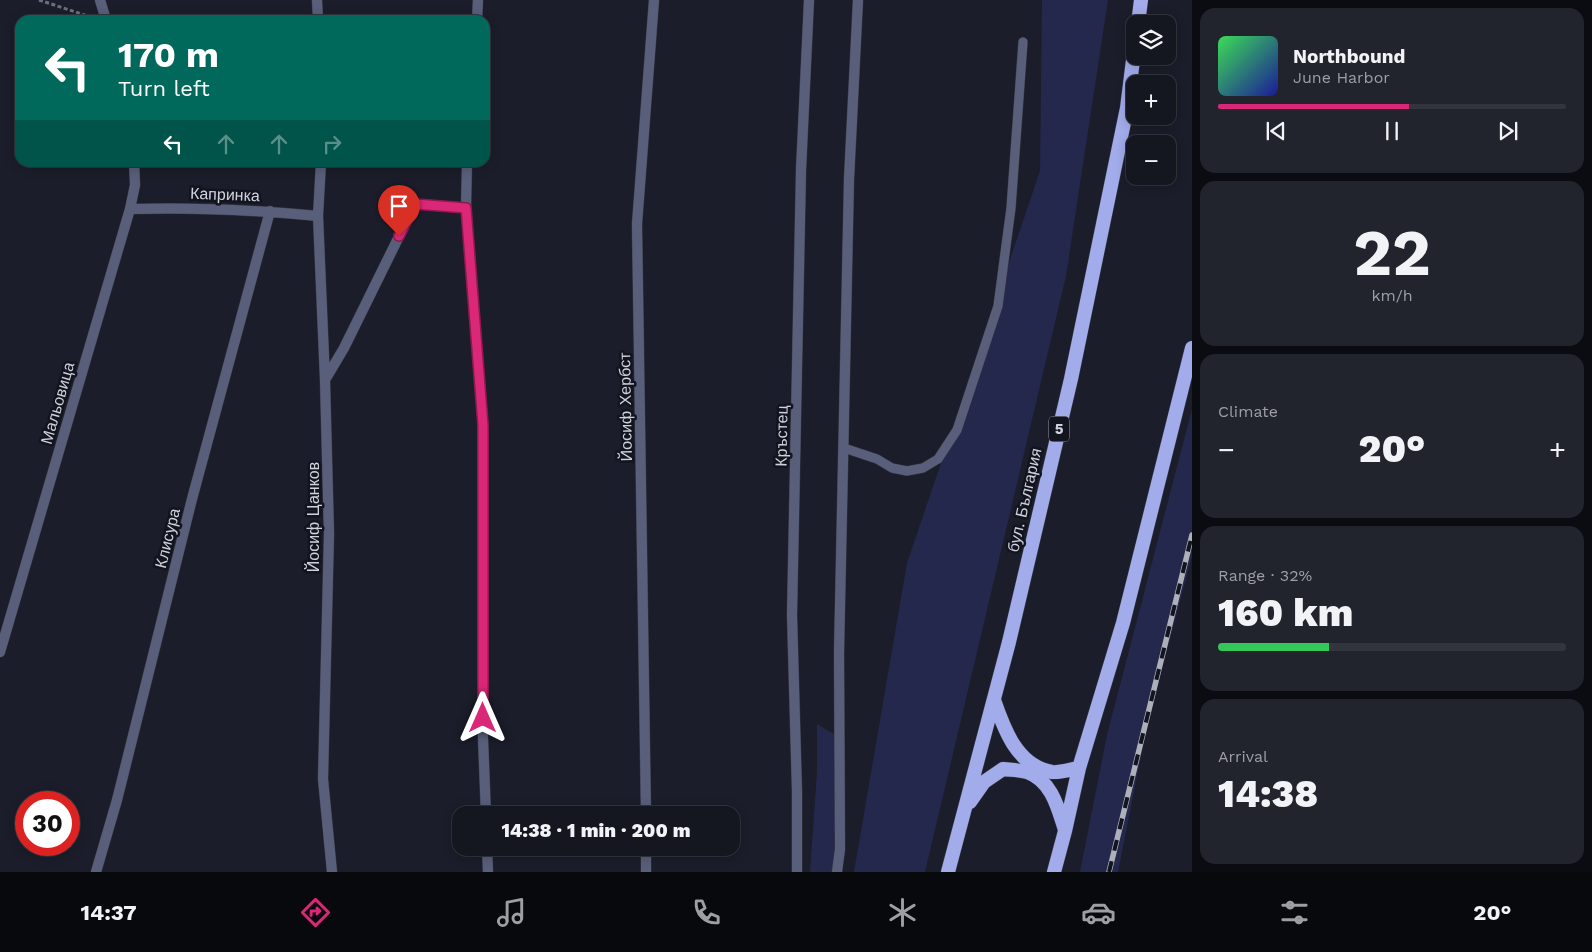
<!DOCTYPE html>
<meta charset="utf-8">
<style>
:root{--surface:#141620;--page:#21232d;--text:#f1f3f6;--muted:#9d9fa5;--line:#33353e;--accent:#db2777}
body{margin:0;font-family:"Work Sans",sans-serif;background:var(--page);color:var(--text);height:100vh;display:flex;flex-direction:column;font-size:19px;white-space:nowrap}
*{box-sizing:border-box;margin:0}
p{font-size:16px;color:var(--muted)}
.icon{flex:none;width:28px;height:28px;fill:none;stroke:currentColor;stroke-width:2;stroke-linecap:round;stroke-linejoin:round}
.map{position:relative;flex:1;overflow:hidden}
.sheet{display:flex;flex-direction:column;gap:8px;padding:8px;background:#0b0c12;width:400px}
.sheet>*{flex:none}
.banner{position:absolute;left:15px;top:15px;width:475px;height:152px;border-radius:15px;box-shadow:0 2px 12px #0003,0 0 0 1px var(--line);background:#00695c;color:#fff;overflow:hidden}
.buttons{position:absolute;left:1126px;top:15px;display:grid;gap:10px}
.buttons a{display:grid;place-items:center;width:50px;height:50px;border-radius:10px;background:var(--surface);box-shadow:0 2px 12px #0003,0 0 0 1px var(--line);font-size:25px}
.speed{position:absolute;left:15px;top:791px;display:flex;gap:10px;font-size:25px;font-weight:700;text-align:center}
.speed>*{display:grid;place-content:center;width:65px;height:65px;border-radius:50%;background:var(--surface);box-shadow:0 2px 12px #0003,0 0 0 1px var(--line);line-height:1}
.speed .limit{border:8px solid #d22;background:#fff;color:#111}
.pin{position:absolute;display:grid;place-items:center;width:42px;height:42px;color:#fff;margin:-51px -21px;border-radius:50% 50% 50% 0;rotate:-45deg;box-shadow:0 0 5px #0007}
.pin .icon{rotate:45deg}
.me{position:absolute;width:55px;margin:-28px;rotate:0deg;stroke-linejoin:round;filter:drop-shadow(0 0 4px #0008)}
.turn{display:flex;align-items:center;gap:18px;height:105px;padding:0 20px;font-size:22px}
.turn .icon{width:65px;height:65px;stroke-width:2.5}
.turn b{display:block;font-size:35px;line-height:42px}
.lanes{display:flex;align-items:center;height:48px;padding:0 20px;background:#0003;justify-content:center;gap:25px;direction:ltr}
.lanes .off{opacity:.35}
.big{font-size:38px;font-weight:800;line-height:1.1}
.sheet .widget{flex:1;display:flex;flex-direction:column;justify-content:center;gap:8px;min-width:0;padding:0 18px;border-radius:15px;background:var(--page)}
.sheet .dial{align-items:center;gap:0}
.dial b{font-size:65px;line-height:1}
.song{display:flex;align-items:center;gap:15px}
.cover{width:60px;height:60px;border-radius:8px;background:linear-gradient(135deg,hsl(130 70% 55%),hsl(240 70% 35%))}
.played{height:5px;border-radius:2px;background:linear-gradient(90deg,var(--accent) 55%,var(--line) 55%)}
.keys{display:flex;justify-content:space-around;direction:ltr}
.heat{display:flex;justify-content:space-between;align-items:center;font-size:28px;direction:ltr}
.charge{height:8px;border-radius:4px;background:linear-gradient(90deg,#34c759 32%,var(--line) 0)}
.trip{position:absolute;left:452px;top:806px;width:288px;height:50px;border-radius:15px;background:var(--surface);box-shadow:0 2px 12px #0003,0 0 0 1px var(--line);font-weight:800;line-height:50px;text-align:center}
.dock{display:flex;height:80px;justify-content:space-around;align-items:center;background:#08090d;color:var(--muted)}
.dock .icon{width:35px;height:35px}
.dock .active{color:var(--accent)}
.dock b{font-size:22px;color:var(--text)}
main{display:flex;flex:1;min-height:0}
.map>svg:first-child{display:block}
</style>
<main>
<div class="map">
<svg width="1192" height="872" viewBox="0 0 1192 872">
<rect width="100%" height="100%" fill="#1b1d2a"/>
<path fill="#24284d" d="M1042,0h66l-42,276 -141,596h-71l53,-309 133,-392z
M1192,409v147l-45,170 -29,146h-38l27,-137z
M817,724l20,12 -3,136h-26h2l7,-100z"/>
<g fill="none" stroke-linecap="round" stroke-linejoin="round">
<g stroke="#383a46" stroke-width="10">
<path id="service" d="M844,448l33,11 15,9 15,3 16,-3 15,-9 19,-29 41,-124 13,-98 12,-166"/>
</g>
<g stroke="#383a46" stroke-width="11">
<path id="minor" d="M100,0l6,20
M317,0l1,20
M477,20l1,-20
M321,162l-3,54 7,164 4,154 -6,245 9,93
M467,162l-1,46 17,217v313l3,77
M130,209c63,-2 125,1 188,7
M325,380l19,-32 71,-144 51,4
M0,652l130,-443 5,-24 -1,-23
M646,815l-9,-591 17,-224
M487,848l1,24
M96,872l21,-72 75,-301 78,-288
M646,872v-24
M797,872v-80l-5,-177 9,-445 8,-170
M837,872l3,-23 -1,-196 10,-474 9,-179"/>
</g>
<g stroke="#383a46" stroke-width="15">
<path id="trunk" d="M1138,24l3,-24
M994,700c10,29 23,66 58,72 8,1 19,-3 27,-4
M970,802l14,-20 19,-13c8,1 17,1 24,3 25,9 31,36 38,58
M948,872l61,-230 62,-263 56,-271 8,-64
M1054,872l11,-41 14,-63 44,-145 69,-275"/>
</g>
<path stroke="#6d6f7a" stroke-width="3" stroke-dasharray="4 2.5" stroke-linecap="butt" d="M39,0l52,17"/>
<use href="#service" stroke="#595f7a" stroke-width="9"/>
<use href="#minor" stroke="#595f7a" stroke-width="10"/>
<use href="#trunk" stroke="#a2acea" stroke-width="14"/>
<g stroke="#aeb0b9" stroke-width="5.5">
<path id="rail" d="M1109,872l83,-337"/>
</g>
<use href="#rail" stroke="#121420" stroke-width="4" stroke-dasharray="11" stroke-linecap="butt"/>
</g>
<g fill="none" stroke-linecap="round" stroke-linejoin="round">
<g stroke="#8e194d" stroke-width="12">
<path id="route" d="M399,236l16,-32 51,4 17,217v293"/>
</g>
<use href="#route" stroke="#db2777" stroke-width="9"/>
</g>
<g text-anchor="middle" stroke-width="5" stroke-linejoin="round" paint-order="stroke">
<rect fill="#121420" stroke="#9799a3" stroke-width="1" x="1049" y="416.5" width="20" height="25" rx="4"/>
<g font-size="15" font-weight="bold" fill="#d0d2db">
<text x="1059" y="434">5</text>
</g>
<g font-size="16" fill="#d0d2db" stroke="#121420">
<text transform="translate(225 194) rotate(2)" y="6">Капринка</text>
<text transform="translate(57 403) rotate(-74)" y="6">Мальовица</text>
<text transform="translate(625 407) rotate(-91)" y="6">Йосиф Хербст</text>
<text transform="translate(781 436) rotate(-89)" y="6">Кръстец</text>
<text transform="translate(1024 500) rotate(-77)" y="6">бул. България</text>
<text transform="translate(313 517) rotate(-90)" y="6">Йосиф Цанков</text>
<text transform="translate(167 538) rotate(-76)" y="6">Клисура</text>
</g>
</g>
</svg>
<div class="buttons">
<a><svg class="icon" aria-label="layers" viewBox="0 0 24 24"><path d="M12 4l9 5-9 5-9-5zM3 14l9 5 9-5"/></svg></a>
<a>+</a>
<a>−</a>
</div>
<div class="speed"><div class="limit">30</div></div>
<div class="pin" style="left:399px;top:236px;background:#d93025"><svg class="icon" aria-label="arrive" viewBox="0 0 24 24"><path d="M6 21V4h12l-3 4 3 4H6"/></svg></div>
<svg class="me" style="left:483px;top:718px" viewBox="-20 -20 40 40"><path d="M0-17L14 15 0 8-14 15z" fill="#db2777" stroke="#fff" stroke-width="4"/></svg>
<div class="trip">14:38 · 1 min · 200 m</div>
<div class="banner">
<div class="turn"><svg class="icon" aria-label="left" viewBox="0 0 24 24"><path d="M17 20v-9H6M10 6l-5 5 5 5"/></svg><div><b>170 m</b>Turn left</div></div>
<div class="lanes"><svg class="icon" aria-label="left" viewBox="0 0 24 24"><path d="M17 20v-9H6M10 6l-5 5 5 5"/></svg><svg class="icon off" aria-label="ahead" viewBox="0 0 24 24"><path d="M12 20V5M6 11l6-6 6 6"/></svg><svg class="icon off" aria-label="ahead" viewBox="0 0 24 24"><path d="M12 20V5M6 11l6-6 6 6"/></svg><svg class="icon off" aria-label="right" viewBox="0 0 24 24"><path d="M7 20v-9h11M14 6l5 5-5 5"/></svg></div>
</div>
</div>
<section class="sheet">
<div class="widget">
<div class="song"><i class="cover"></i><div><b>Northbound</b><p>June Harbor</p></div></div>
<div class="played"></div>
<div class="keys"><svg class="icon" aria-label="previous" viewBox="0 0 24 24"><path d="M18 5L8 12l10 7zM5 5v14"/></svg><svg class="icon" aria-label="pause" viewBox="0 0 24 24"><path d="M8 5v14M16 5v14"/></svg><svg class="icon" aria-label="next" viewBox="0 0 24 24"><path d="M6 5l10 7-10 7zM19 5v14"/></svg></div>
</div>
<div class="widget dial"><b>22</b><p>km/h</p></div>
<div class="widget"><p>Climate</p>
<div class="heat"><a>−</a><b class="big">20°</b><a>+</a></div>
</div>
<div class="widget"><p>Range · 32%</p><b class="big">160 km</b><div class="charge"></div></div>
<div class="widget"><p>Arrival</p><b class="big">14:38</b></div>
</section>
</main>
<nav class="dock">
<b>14:37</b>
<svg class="icon active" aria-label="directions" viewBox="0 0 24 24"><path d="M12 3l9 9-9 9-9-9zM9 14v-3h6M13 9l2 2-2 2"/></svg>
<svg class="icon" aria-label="music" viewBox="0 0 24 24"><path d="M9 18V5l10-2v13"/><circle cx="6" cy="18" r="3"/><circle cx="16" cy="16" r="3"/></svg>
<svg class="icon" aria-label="phone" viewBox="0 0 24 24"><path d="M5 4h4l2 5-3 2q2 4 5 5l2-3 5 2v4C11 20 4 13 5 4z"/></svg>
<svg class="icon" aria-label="climate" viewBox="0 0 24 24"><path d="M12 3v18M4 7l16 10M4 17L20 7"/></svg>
<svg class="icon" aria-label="car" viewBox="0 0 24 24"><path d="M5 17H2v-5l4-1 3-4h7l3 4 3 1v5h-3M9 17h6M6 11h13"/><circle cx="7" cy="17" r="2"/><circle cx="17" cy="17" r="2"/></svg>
<svg class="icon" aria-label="filters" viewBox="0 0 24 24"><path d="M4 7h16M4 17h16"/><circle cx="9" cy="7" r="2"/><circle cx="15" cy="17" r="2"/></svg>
<b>20°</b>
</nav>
